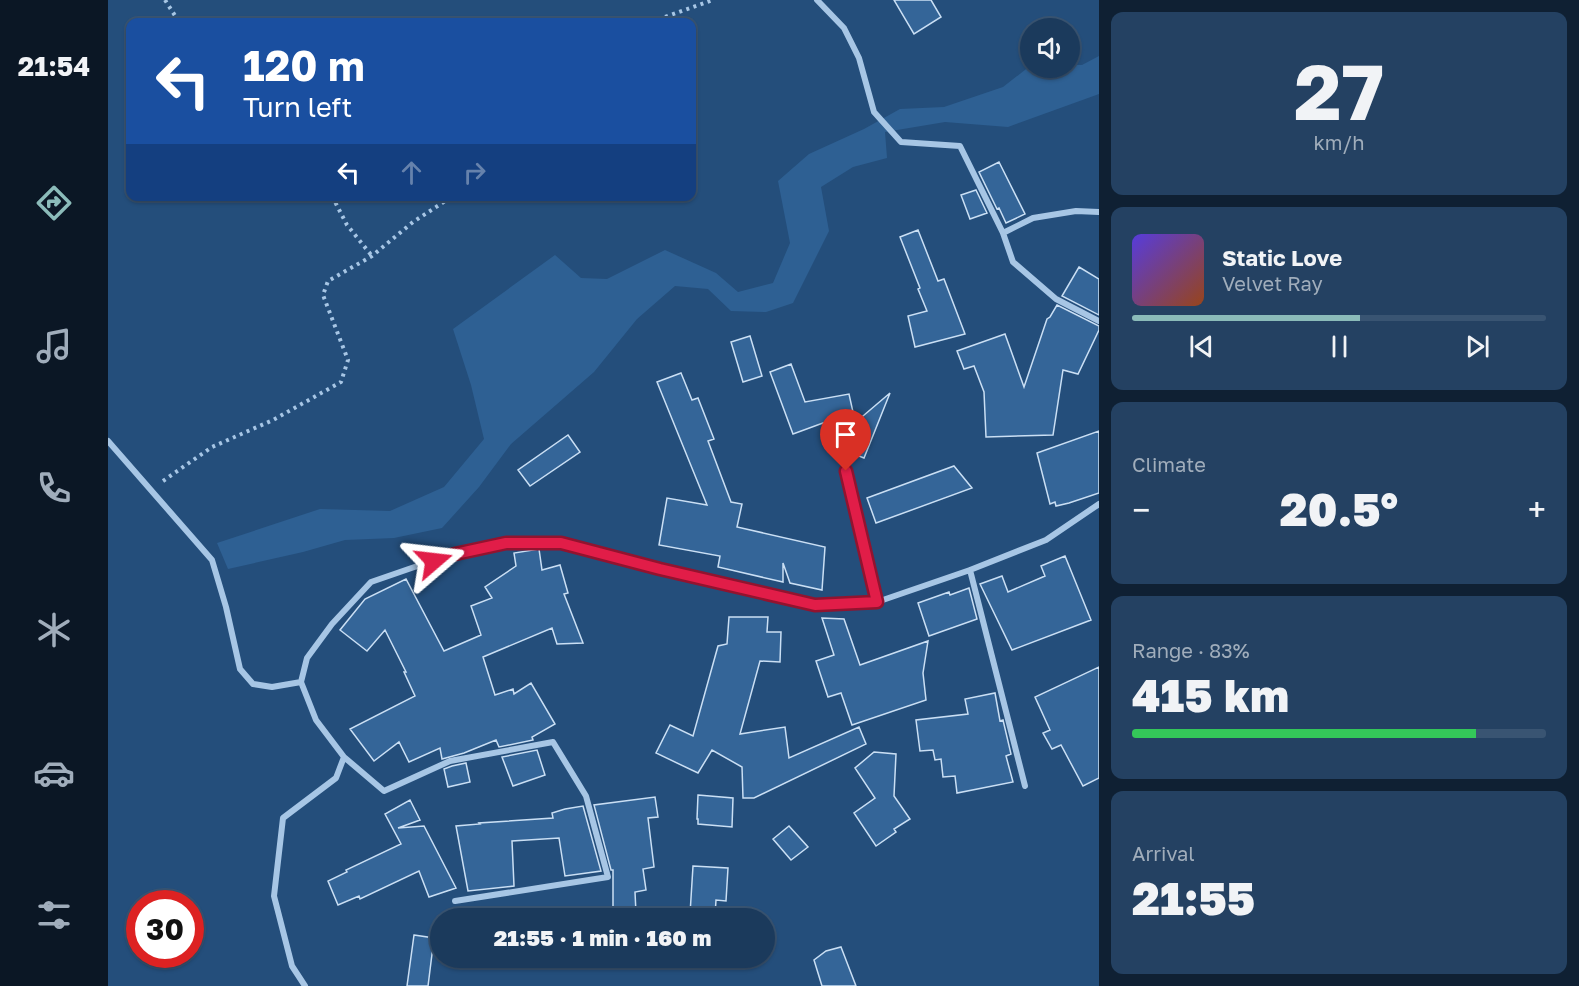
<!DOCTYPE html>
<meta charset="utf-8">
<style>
:root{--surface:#1b3a5c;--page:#244162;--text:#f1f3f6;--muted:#a0adbb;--line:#395472;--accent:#8bbbb9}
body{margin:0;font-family:"Golos Text",sans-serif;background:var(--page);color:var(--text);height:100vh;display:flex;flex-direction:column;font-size:22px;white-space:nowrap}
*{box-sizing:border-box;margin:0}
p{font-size:20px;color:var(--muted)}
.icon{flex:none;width:33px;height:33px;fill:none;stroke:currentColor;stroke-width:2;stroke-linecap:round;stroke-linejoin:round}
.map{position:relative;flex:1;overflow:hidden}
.panel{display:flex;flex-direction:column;gap:12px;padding:12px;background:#0f2033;width:480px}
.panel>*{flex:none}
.top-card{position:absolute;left:18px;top:18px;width:570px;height:183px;border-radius:12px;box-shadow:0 2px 4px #0004,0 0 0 2px var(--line);background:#1a4fa0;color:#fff;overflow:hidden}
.fabs{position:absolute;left:912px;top:18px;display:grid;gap:12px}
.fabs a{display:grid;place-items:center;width:60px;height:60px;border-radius:50%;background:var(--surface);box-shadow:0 2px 4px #0004,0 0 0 2px var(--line);font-size:30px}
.speed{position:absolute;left:18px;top:890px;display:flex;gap:12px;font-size:30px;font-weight:700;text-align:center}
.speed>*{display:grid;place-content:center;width:78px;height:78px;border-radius:50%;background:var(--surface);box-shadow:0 2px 4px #0004,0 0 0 2px var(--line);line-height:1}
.speed .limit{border:9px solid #d22;background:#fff;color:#111}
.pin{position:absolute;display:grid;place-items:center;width:51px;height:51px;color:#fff;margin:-62px -26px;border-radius:50% 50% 50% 0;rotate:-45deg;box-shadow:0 0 6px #0007}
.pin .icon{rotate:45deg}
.me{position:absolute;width:66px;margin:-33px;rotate:73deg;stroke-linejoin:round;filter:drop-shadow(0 0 4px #0008)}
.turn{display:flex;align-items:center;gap:21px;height:126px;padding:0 18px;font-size:27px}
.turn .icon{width:78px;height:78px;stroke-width:2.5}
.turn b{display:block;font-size:42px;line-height:51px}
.lanes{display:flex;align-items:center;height:57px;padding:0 18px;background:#0003;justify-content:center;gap:30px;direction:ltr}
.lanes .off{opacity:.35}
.big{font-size:45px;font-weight:800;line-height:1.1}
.panel .widget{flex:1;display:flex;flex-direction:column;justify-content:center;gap:9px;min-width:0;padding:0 21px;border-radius:12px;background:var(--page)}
.panel .dial{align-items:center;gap:0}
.dial b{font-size:78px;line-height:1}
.song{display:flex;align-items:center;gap:18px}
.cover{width:72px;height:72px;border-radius:9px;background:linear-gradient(135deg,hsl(250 70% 55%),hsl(20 70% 35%))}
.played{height:6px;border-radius:3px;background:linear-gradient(90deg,var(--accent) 55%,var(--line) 55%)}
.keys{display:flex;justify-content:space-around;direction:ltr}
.heat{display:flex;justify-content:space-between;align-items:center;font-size:33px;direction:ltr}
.charge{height:9px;border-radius:4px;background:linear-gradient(90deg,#34c759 83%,var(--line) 0)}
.trip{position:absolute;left:322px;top:908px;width:345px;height:60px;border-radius:30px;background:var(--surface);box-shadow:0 2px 4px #0004,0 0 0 2px var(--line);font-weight:800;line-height:60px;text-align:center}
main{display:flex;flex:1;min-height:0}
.menu{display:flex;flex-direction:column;width:108px;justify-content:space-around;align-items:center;background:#0b1725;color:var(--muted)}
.menu .icon{width:42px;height:42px}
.menu .selected{color:var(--accent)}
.menu b{font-size:27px;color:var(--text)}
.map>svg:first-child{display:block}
</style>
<main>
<nav class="menu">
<b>21:54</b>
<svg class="icon selected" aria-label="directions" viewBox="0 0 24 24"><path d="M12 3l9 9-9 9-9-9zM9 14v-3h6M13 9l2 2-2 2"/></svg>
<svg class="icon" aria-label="music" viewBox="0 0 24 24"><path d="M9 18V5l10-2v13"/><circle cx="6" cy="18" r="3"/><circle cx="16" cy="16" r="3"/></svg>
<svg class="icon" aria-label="phone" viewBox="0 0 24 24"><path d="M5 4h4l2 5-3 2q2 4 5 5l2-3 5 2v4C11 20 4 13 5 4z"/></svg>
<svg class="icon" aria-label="climate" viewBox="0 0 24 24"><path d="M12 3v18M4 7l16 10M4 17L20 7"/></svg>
<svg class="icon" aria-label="car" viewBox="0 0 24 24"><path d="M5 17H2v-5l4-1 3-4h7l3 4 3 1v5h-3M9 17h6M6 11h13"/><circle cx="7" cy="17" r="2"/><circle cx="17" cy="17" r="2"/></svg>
<svg class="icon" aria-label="filters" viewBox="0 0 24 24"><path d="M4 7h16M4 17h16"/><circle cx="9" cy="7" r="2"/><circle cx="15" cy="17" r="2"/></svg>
</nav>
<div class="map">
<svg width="991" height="986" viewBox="0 0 991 986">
<rect width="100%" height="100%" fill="#244e7b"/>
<path fill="#2e6093" d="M991,56v38l-91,33 -63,-5 -60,10 2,26 -34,9 -32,20 8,44 -36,72 -27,9 -35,-1 -23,-22 -33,-3 -38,33 -43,53 -83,72 -32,43 -37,41 -48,10 -49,2 -42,12 -75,17 -11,-26 103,-34 70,2 54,-24 40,-48 -13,-54 -18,-56 102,-74 26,23 26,1 58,-29 51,23 22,19 35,-9 17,-40 -12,-62 31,-27 55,-25 36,-20 44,-2 59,-20 27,-21v2h40v-3h12z"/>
<path fill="#346598" stroke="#cadff4" stroke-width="1.5" d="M786,0h37l10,17 -27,17z
M891,162l26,52 -19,9 -7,-15 -2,1 -18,-37z
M868,190l11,23 -17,6 -9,-24z
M810,230l20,51 6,-2 21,55 -50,13 -7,-31 19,-5 -9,-22 2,-1 -20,-51z
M971,267l20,12v36l-37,-19z
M949,305l42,21v4l-21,44 -15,-4 -10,65 -67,2 -2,-45 -10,-26 -10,3 -7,-18 48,-17 19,53 23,-68 3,-2z
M642,336l12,40 -19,6 -12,-40z
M683,364l14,38 44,-8 4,18 -60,22 -23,-62z
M573,373l11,27 6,-2 16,41 -6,2 23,61 11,2 -5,23 88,20 -3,43 -32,-7 -7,-20v19l-65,-15 2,-11 -61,-11 8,-47 40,7 -50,-123z
M782,393l-26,65 -18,-7 -3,-18z
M991,431v62l-30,10 -13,3 -1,-4 -5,2 -13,-51z
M460,435l12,17 -50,34 -12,-16z
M846,466l18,22 -96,35 -9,-25z
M431,549l3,21 18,-5 8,28 -4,1 19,49 -26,1 -5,-16 -69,29 12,38 18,-6 1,5 17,-11 24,41 -23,13 1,3 -34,7 -3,-7 -32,13 -22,6 -2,-11 -31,14 -10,-20 -25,19 -24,-32 65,-33 -11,-24h2l-21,-42 -18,21 -27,-21 25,-31 41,-20 38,72 37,-16 -10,-29 21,-8 -7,-11 31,-21 -2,-13z
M957,556l26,64 -79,30 -32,-66 22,-8 6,16 37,-16 -4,-10z
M861,588l8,31 -48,17 -11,-33 31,-11 1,3z
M621,617h39l-1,15h14l-1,30 -20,-1 -20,73 45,-7 4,31 70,-31 7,17 -112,54h-11l-1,-31 -30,-17 -14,23 -42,-20 14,-28 23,11 25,-90 9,-2z
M714,618l22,1 16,46 68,-24 -5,32 3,27 -74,25 -11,-32 -13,4 -12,-36 18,-6z
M991,667v111l-16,8 -22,-41 -9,4 -9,-16 7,-3 -15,-33z
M887,693l5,28 3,-1 8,34 -5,2 7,26 -56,11 -2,-17 -12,1 -2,-18 -6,1 -2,-10 -13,1 -4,-31 52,-6 -3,-15z
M429,750l8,25 -32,11 -11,-29z
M766,752l22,2 -2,42 16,23 -16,10 2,3 -20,14 -22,-33 21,-15 -20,-30z
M358,763l4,19 -22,5 -4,-18 8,-3z
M590,795l35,3 -1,29 -34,-3v-5h-1z
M547,797l3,20 -10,1 6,49 -11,2 3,21 -11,2 1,21 -23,1v-44h-2l-17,-65z
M302,800l10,20 -22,8 26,-2 32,62 -27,9 -10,-26 -59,28 -1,-3 -21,9 -10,-24 19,-9 -1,-2 55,-26 -16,-30z
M475,806l18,65 -36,5 -6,-38 -47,3 2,45 -46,5 -12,-65 24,-2 -1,-1 74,-5 -1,-5 13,-4z
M681,826l19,21 -17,13 -18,-21z
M585,866l35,2 -2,33 -10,-1 -1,16 -25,-2z
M306,935l20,3 -6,48h-21z
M733,947l15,39h-34l-8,-26 12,-9z"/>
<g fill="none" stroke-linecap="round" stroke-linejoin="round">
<path stroke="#a7c6e5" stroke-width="4" stroke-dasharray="3 4.5" stroke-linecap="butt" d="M57,0l14,22
M543,22l62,-22
M224,196l15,29 25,31
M55,481l49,-34 61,-27 68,-38 7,-22 -25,-65 5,-14 44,-25 41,-34 40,-26"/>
<path stroke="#a7c6e5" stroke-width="6" d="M709,0l27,28 15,30 15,54 27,30 59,4 43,87 10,29 43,37 43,22
M895,233l30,-15 43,-7 23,1
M0,441l104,119 14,47 14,62 13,15 19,3 29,-5
M738,471l31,131
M862,570l55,216
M347,901l153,-24 -22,-81 -33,-54 -103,19 -66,30 -40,-34 -28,-37 -15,-38 6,-24 25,-34 39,-42 84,-29 51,-10h55l99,26 155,36 62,-3 93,-32 76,-30 53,-36
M197,986l-13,-20 -18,-70 9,-78 53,-40 8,-21"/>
</g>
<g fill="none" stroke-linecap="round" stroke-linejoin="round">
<g stroke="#92132f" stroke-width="15">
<path id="route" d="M326,561l21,-7 51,-11h55l99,26 155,36 62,-3 -31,-131"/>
</g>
<use href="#route" stroke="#e11d48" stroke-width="10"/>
</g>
</svg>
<div class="fabs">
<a><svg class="icon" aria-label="sound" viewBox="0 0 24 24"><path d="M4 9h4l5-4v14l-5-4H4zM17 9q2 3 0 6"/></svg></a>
</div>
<div class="speed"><div class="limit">30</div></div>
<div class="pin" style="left:738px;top:471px;background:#d93025"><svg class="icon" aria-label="arrive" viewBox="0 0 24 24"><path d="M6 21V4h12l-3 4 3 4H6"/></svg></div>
<svg class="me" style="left:326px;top:561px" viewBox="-20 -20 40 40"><path d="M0-17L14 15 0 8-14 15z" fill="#e11d48" stroke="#fff" stroke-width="4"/></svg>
<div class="trip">21:55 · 1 min · 160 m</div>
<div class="top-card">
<div class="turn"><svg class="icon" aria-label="left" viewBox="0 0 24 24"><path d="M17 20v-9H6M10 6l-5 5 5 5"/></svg><div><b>120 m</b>Turn left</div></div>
<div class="lanes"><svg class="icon" aria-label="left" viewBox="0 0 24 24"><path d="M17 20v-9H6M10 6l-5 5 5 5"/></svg><svg class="icon off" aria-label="ahead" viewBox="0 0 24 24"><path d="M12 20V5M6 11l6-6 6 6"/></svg><svg class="icon off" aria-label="right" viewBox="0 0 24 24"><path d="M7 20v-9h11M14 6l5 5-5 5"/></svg></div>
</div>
</div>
<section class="panel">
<div class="widget dial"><b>27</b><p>km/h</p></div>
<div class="widget">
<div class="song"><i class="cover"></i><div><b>Static Love</b><p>Velvet Ray</p></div></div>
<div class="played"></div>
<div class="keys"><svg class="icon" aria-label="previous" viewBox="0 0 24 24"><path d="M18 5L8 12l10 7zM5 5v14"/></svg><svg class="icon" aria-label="pause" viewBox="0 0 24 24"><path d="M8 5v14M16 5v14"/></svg><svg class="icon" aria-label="next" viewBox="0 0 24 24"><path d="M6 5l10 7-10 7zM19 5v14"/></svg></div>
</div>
<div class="widget"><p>Climate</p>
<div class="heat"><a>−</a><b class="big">20.5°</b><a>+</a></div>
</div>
<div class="widget"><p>Range · 83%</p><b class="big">415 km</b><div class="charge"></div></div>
<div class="widget"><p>Arrival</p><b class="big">21:55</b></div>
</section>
</main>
